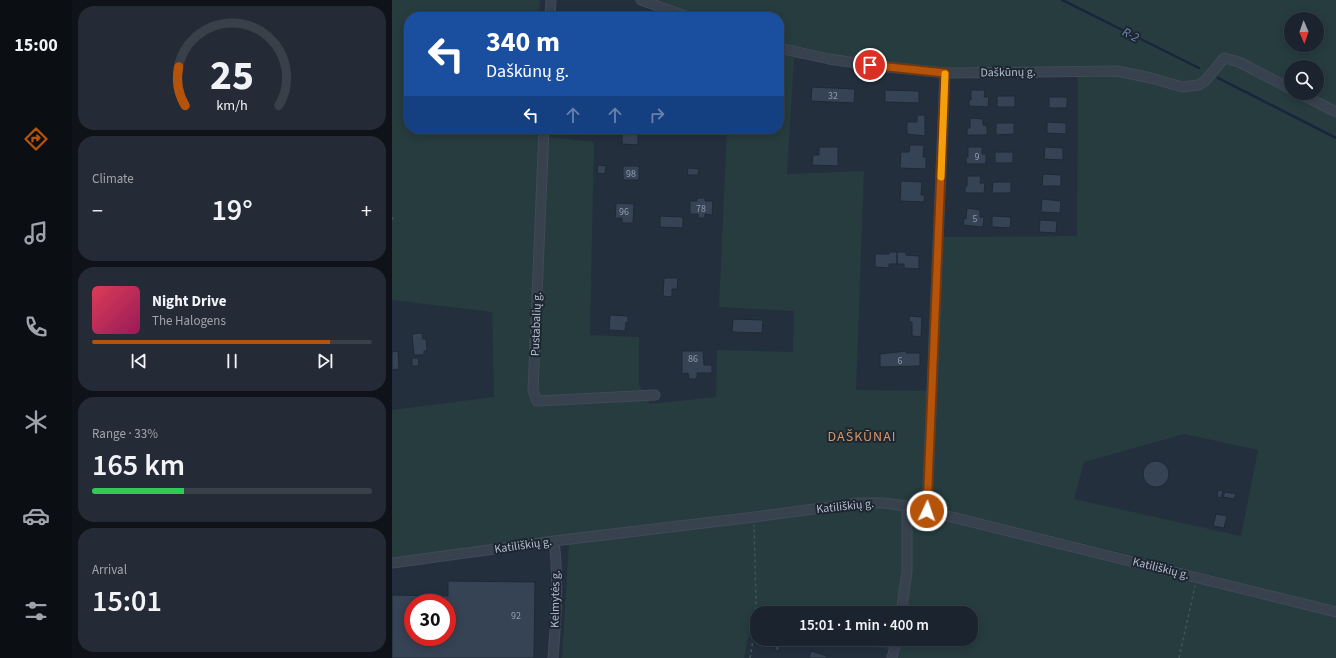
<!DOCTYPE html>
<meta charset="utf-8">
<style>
:root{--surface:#1b232e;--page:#242b36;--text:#f1f3f6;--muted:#a0a4aa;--line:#39404a;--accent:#b45309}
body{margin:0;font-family:"Source Sans 3",sans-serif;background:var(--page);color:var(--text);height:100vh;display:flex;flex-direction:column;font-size:15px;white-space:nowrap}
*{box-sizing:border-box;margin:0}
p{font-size:13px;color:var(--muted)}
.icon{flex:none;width:22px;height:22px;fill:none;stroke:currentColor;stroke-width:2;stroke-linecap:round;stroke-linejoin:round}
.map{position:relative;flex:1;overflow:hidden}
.details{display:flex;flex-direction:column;gap:6px;padding:6px;background:#0f1319;width:320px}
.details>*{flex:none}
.hud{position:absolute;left:12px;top:12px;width:380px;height:122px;border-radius:16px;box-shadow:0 2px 10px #0003,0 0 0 1px var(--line);background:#1a4fa0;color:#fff;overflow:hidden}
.needle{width:26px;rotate:178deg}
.buttons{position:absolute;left:892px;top:12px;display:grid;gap:8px}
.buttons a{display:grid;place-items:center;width:40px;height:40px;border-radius:50%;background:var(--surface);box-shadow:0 2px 10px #0003,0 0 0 1px var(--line);font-size:20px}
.speed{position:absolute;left:12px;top:594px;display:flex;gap:8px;font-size:20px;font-weight:700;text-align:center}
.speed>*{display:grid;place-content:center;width:52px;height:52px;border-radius:50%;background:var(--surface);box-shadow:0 2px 10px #0003,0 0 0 1px var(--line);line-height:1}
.speed .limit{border:6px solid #d22;background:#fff;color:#111}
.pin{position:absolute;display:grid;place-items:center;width:34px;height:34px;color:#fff;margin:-17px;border:2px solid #fff;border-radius:50%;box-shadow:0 1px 4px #0007}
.me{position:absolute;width:44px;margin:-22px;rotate:3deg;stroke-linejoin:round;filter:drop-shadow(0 0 3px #0008)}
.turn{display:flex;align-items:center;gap:14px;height:84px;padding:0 16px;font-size:18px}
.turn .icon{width:52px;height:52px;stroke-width:2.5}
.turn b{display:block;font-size:28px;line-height:34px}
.lanes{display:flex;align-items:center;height:38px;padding:0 16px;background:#0003;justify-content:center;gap:20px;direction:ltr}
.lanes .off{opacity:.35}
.big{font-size:30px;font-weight:600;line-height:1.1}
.details .card{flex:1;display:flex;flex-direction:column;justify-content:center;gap:6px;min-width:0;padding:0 14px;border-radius:16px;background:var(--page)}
.details .dial{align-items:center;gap:0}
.dial svg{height:104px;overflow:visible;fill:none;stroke:var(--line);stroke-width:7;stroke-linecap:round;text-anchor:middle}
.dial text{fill:var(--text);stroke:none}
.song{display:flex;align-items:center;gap:12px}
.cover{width:48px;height:48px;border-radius:6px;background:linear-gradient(135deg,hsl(350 70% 55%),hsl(330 70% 35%))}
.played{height:4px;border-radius:2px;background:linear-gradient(90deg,var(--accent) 85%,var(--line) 85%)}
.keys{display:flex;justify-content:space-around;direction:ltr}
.heat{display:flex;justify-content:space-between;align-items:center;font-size:22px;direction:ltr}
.charge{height:6px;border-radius:3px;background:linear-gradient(90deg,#34c759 33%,var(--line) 0)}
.trip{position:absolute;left:358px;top:606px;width:228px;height:40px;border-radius:16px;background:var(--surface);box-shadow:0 2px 10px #0003,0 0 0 1px var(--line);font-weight:600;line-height:40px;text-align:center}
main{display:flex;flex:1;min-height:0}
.menu{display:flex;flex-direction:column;width:72px;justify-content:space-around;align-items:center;background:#0b0e12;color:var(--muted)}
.menu .icon{width:28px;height:28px}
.menu .selected{color:var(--accent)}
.menu b{font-size:18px;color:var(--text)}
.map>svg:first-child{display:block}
</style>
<main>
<nav class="menu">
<b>15:00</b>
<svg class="icon selected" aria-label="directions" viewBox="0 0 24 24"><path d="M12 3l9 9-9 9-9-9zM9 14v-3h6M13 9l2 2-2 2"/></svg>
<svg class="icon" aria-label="music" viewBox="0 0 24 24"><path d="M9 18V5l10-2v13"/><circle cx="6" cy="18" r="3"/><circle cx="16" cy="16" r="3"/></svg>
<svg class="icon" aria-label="phone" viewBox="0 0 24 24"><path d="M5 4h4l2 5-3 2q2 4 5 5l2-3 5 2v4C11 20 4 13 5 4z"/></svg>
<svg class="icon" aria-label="climate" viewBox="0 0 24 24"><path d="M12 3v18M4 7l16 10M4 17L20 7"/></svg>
<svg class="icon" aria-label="car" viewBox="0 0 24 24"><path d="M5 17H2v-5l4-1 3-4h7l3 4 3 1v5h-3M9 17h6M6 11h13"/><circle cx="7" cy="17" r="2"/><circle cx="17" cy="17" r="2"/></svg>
<svg class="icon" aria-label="filters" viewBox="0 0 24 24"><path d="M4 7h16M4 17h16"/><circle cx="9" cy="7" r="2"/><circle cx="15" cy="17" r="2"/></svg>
</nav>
<section class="details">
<div class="card dial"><svg viewBox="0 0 100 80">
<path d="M14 69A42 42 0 1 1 86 69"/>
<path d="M14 69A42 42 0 0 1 9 39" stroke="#b45309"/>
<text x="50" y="56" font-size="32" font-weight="700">25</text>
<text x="50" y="72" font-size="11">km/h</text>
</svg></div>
<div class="card"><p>Climate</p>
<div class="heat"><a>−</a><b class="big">19°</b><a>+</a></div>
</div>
<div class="card">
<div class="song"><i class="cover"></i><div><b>Night Drive</b><p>The Halogens</p></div></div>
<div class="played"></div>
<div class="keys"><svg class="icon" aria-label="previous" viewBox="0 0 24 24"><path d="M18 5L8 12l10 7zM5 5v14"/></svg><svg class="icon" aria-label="pause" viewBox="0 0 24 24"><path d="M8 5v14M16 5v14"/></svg><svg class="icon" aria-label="next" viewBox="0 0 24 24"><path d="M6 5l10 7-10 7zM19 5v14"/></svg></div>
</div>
<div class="card"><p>Range · 33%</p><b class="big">165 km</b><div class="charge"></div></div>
<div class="card"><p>Arrival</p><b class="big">15:01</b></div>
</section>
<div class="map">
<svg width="944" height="658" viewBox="0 0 944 658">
<rect width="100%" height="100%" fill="#242f3e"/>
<path fill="#263c3f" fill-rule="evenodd" d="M0,0h148l-1,17h-130v112h123v6l62,7 -4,193 49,2v48l11,19 66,-7 1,-47 76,2 1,-41 -75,-4 8,-178h52v-112h-73l-47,-17h677v607l-188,-48 -242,-58c-20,-3 -38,-3 -58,-2l-456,59v-148l102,-13 -2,-85 -100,-12zM899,19h26v26h-26zM402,58l155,19 129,-1 -1,160 -135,1 -8,154 -78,-1 8,-219 -77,3zM899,67h26v26h-26zM792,434l74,16 -17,86 -167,-37 10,-37z
M480,507l26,1 438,108v42h-438l2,-7 -70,-12h141v-26h-214v18l-7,-1 -6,28h-182l7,-115z"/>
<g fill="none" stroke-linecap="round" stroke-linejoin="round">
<path stroke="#17263c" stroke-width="2.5" d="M670,0l137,68
M826,78l118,60"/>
</g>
<path fill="#364354" stroke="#1f2835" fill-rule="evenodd" d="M234,14l13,2 -1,1h-12z
M420,87l43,2 -1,14 -43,-2z
M493,90l34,1v12l-34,-1z
M579,90h14l-1,7h5l-1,10 -19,-1v-6h2z
M605,96h18v11h-18z
M657,97h18v11h-18z
M525,115h8v21l-18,-2v-12h10z
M578,118l13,1v6l4,1v9h-20v-7h3z
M655,122l19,1v11l-19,-1z
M604,123h18v11l-18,1z
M167,129h21l-1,7 -21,-4z
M230,129h16v16l-16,-1z
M518,145h14l-1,12h3v12l-26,-1 1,-16h8z
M427,147h19v19l-26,-1 1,-10h6z
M576,147h14v7h4v10h-20v-7h2z
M653,147l18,1v12l-19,-1z
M603,152h18v11h-18z
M206,165l8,1 -1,8 -8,-1z
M231,166h16v14h-16z
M296,168l11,1 -1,6h-11z
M651,174l18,1v11h-19z
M575,176h14l-1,7h5l-1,10h-19v-7h2z
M509,181l21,1 -1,13h4l-1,7 -24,-1z
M601,182h18v11h-19z
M305,198h8v3h8l-1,14 -7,-1v4h-7v-4h-8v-13h7z
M650,199l19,2 -1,12 -19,-1z
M224,203l18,1 -1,19h-11v-5h-7z
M575,208l13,2v7h4l-1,10 -20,-2 1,-7 2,1z
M268,216l23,1v11l-23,-1z
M600,216l19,1 -1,11 -18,-1z
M648,220l17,1 -1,12 -17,-1z
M497,252h8v12h-8v4l-14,-1v-13h14z
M505,252h9v3l13,1v13l-15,-1v-4h-7z
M272,278h14l-1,11h-5v8l-9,-1z
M218,315l18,1v7l-2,-1 -1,9 -16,-1z
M517,316l13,1 -1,20 -9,-1v-14h-3z
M341,319l30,1 -1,13 -30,-1z
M30,333l1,6h3l1,12h-3v4h-10l-2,-21z
M6,351l1,18 -7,1v-18z
M290,351h21l1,14h8v8h-15v6h-8l-1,-6 -6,1z
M514,351v2h14v13l-40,1v-13z
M20,358h6l1,8h-7z
M751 474a13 13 0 1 1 26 0a13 13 0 1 1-26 0Z
M826,490l5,1 -2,7 -4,-1z
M833,492l11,2 -2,5 -11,-2z
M824,514l11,2 -3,12 -11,-2z
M56,581l87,1 -1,76h-142v-63l56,1zM21,603h34v34h-34z
M384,644h4l-1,7 -4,-1z
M419,651l16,5 -1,2h-17z"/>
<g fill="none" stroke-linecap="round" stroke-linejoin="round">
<g stroke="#414a57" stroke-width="11">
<path id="minor" d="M249,0l48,17
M158,17l1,-17
M387,48l50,11 41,6 75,8 172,-2 34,7 31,9 17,-2 6,-4 19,-23 15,4 52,27
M907,93l37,19
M152,129l-11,261 4,11 118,-6
M535,511l18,-438
M0,563l162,-22 200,-24 104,-14h25l24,3 429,106
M509,613l6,-41v-66
M161,658c3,-38 6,-79 1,-117
M500,658l5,-19"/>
</g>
<path stroke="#3f5557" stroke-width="1.5" stroke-dasharray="3 3" stroke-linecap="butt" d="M0,220l1,-4
M358,658l5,-31 1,-26 -2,-76
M787,658l16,-72"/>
<use href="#minor" stroke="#38414e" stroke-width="9"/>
</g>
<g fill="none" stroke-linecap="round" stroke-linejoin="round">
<g stroke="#753606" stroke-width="10">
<path id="route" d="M478,65l75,8 -18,438"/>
</g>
<use href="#route" stroke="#b45309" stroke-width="7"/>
<path stroke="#f59e0b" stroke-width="7" d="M549,177l4,-103"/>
</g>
<g text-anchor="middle" stroke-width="4" stroke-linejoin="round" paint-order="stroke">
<g font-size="10" fill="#929caa">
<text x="441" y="99">32</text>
<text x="585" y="160">9</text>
<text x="239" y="177">98</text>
<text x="309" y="212">78</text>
<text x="232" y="215">96</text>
<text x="583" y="222">5</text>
<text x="301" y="362">86</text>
<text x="508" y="364">6</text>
<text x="124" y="619">92</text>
</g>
<g font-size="12" fill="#b4bcc9" stroke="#1d2633">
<text transform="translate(616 72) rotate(-1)" y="4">Daškūnų g.</text>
<text transform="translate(144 324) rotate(-88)" y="4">Pustabalių g.</text>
<text transform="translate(453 506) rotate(-6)" y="4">Katiliškių g.</text>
<text transform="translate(131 545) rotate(-8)" y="4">Katiliškių g.</text>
<text transform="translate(769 568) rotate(14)" y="4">Katiliškių g.</text>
<text transform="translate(163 599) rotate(-89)" y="4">Kelmytės g.</text>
</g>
<g font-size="13" font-style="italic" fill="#6d86a8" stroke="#1d2633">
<text transform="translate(739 34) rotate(26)" y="5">R-2</text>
</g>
<g font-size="14" letter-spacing="1" fill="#d59563" stroke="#1d2633">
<text x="470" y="441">DAŠKŪNAI</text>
</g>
</g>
</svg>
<div class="buttons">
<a><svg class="needle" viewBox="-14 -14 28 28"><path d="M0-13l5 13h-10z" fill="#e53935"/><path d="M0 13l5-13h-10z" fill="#a0a4aa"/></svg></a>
<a><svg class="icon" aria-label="search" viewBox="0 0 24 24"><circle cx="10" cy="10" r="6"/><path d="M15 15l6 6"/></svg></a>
</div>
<div class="speed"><div class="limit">30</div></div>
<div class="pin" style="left:478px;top:65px;background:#d93025"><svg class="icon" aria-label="arrive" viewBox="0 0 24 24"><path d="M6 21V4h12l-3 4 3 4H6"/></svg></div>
<svg class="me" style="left:535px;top:511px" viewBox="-20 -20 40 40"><circle r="17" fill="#b45309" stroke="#fff" stroke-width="3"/><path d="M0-11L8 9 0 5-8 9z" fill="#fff"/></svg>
<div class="trip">15:01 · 1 min · 400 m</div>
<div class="hud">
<div class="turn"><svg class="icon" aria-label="left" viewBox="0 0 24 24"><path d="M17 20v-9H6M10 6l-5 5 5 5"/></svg><div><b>340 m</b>Daškūnų g.</div></div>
<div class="lanes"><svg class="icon" aria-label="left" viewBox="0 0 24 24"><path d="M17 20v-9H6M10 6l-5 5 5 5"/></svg><svg class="icon off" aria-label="ahead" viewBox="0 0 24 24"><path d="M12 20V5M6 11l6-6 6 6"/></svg><svg class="icon off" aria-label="ahead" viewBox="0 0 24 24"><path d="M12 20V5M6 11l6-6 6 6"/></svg><svg class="icon off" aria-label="right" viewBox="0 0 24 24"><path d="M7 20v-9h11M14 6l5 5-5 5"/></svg></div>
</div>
</div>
</main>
